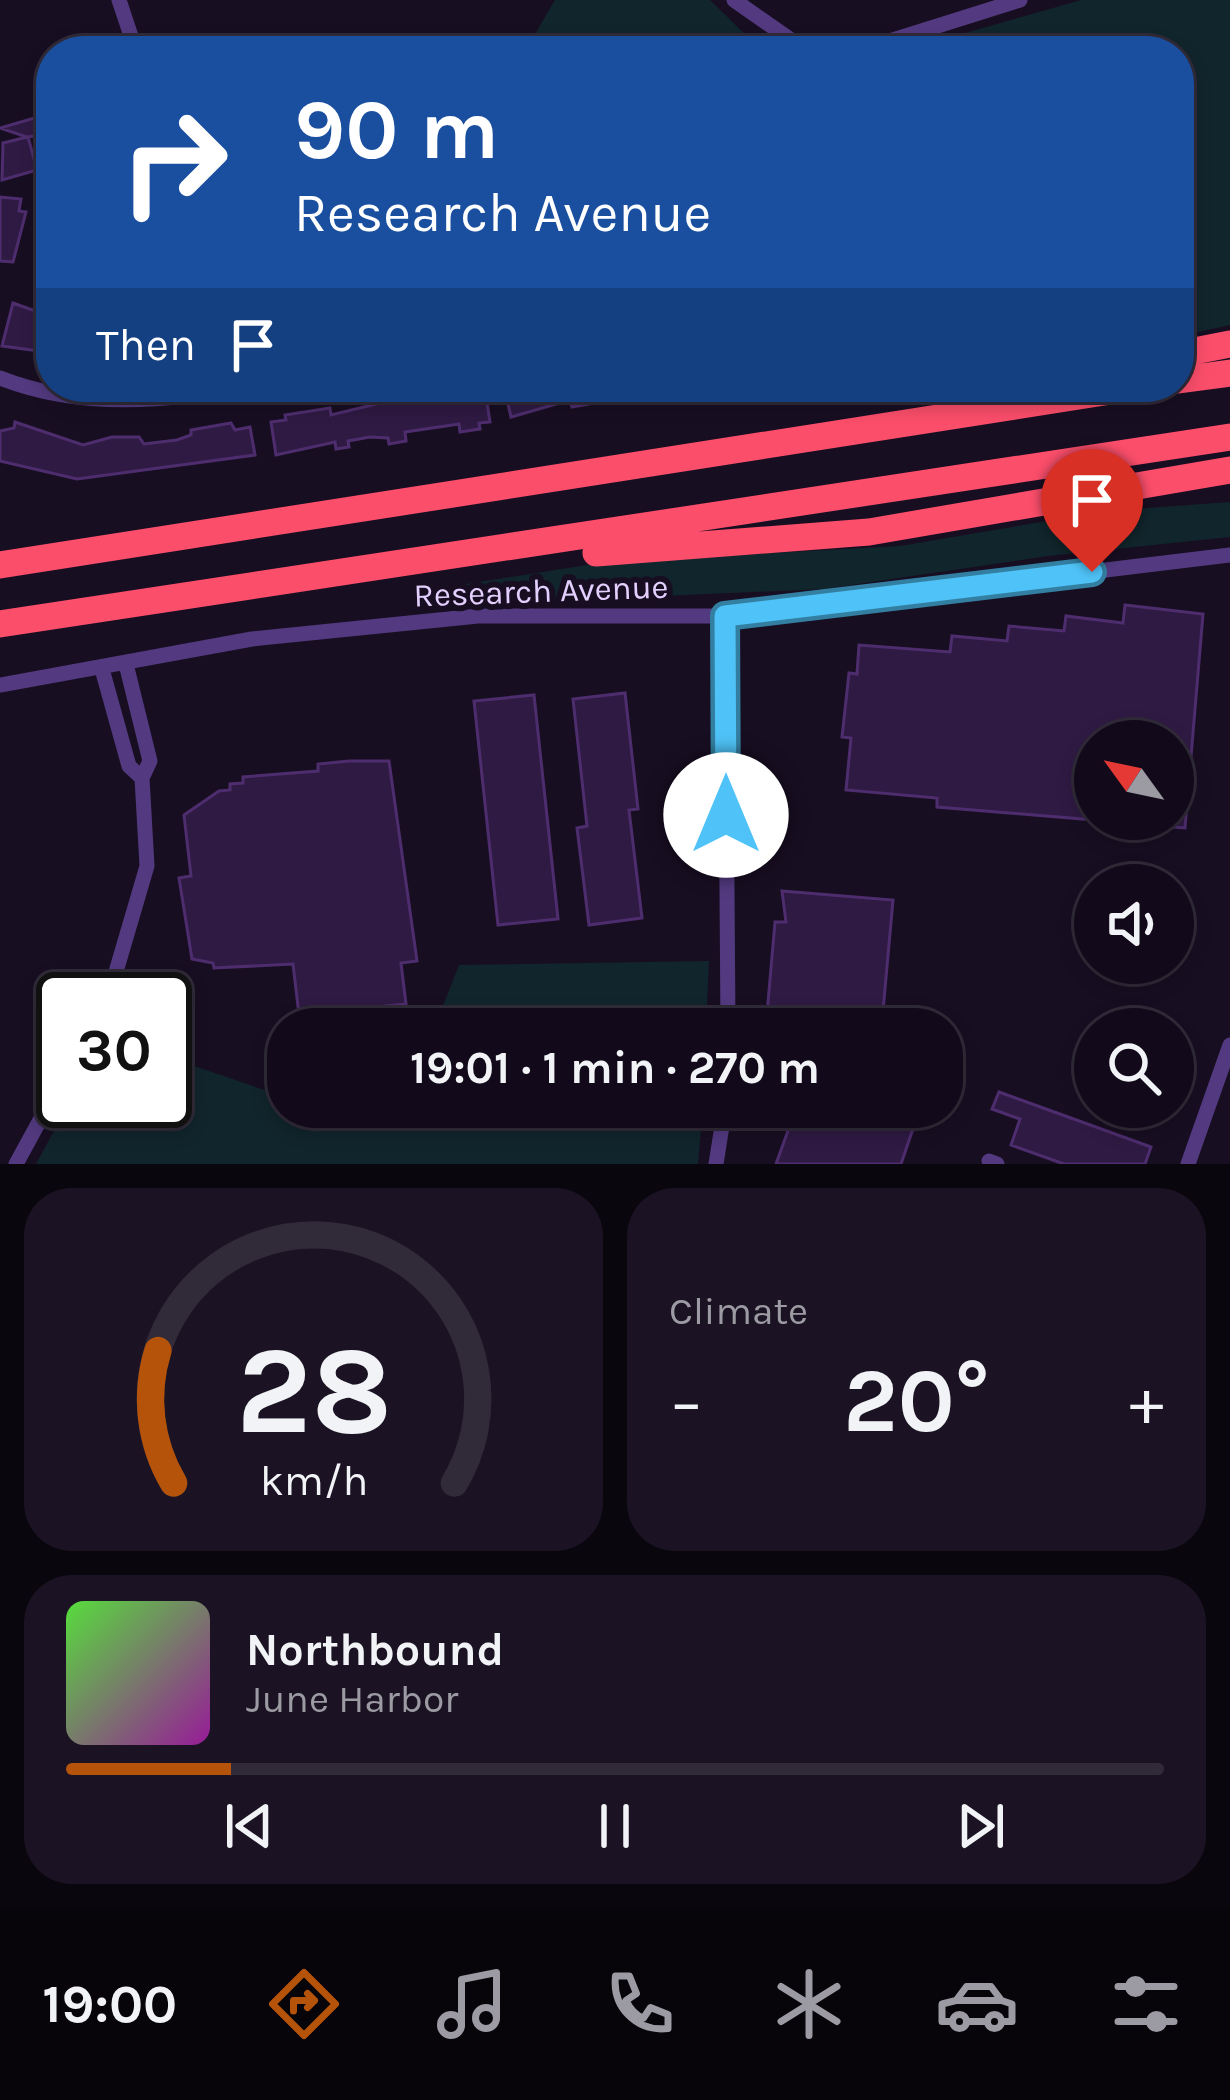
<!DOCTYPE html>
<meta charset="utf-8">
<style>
:root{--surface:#120a1a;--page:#1b1323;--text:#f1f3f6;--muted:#9c9aa2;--line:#312b39;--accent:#b45309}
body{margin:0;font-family:Karla,sans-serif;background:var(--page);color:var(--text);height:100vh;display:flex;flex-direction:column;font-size:45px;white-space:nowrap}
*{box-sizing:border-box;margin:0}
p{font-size:39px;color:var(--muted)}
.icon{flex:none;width:66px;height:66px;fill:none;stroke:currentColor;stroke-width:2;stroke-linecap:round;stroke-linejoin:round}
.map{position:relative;height:1164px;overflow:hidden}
.drawer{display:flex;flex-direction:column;gap:24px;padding:24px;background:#0a060e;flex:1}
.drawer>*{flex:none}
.guide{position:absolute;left:36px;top:36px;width:1158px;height:366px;border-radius:48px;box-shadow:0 6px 18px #0003,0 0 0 3px var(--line);background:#1a4fa0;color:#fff;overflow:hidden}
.needle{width:78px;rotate:303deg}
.fabs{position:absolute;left:1074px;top:720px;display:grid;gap:24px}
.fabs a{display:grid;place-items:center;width:120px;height:120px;border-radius:50%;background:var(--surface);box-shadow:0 6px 18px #0003,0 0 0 3px var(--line);font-size:60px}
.speed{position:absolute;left:36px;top:972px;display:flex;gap:24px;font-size:60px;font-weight:700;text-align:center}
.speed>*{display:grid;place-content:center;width:156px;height:156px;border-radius:50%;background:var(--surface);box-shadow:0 6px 18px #0003,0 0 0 3px var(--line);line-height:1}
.speed .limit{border:6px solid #111;border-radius:18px;background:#fff;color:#111}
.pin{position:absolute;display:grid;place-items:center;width:102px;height:102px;color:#fff;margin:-123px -51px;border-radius:50% 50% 50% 0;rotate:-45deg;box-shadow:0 0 12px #0007}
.pin .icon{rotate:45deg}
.me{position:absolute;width:132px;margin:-66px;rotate:0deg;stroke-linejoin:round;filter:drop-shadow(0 0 9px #0008)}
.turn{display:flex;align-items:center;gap:42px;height:252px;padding:0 60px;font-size:54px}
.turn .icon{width:156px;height:156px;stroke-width:2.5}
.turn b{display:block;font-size:84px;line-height:102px}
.then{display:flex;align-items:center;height:114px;padding:0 60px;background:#0003;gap:24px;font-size:45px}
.big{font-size:90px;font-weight:700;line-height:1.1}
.drawer .widget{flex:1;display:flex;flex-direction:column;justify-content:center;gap:18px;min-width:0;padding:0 42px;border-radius:48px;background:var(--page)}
.drawer .dial{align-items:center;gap:0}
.dial svg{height:312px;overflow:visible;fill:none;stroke:var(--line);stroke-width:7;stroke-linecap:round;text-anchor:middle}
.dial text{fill:var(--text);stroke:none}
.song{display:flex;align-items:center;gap:36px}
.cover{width:144px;height:144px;border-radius:18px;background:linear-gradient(135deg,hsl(110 70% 55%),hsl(300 70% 35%))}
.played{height:12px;border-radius:6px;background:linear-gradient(90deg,var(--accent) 15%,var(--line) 15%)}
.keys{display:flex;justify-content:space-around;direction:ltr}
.heat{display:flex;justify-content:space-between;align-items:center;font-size:66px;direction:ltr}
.drawer .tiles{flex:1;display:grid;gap:24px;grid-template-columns:1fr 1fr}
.widget:last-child{grid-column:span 2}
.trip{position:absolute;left:267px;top:1008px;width:696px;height:120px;border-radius:48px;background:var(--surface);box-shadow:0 6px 18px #0003,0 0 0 3px var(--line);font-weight:700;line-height:120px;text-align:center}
.dock{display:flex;height:192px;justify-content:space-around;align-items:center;background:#07040a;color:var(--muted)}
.dock .icon{width:84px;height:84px}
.dock .active{color:var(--accent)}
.dock b{font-size:54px;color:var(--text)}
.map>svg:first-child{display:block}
</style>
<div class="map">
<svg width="1230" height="1164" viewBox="0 0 1230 1164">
<rect width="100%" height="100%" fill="#180e22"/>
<path fill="#11252c" d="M555,0h155l43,42 25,9h-253z
M1081,0h149v325l-51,11v-285h-277z
M1230,502v35l-182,19 -224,33 -366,16 2,-20 146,-23 294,-16 206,-35z
M709,961l-3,68h-272l25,-64z
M165,1056l123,42v9h27l65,22 18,-9 6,-13h299l-5,57h-662l34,-63h95z"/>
<path fill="#2f1a43" stroke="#4e2d6e" stroke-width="3" d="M41,116l5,18 -18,3 9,33 -35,10 1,-37 24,-6 -27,-9z
M0,197l21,2 -2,12 7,1 -13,50 -13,-1z
M13,303l36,13 -10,35 -37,-5z
M469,387l1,5 15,-3 5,33 -11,1 1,6 -20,3 -1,-8 -54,8 1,9 -17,3 -1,-6 -18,-1 -22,4 1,6 -13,2 -1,-7 -59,13 -5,-33 15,-2 -1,-5 45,-7 1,7 74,-18 16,-3 1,7 32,-5 -1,-6z
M504,387h117l2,11 -51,9 -2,-7 -59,17z
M15,422l68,23 29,-8h27l5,7 33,-4 14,-5v-5l40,-7 4,7 15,-3 5,28 -178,24 -77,-18v-30l14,-3z
M1125,605l78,9 -18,214 -12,-1v-86h-78v79l-158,-13v-9l-91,-8 5,-52 -9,-1 7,-64 8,1 2,-29 91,7 2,-16 55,5 2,-15 55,5 2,-15 57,7z
M625,693l13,116 -9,1 13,108 -53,7 -12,-97 10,-2 -14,-127z
M534,695l24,224 -60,6 -24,-224z
M349,761h40l28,200 -16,2 5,41 -107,11 -6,-51 -79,4 -1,-5 -21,-4 -13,-81 12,-2 -7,-61 35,-24 11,-1v-6l13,-1v-6l75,-6v-7z
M782,891l111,9 -11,122 -115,-8 8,-92h11z
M999,1092l152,55 -6,17h-81l-53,-19 9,-26 -28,-10z
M866,1107h26l25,10 -16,47h-125l17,-47 30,10 5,-14 32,12z"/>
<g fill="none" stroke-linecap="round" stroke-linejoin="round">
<path stroke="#533a80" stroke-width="15" d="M119,0l17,51
M734,0l67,47 76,-2 143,-45
M0,378c84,33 166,22 253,9
M725,616l3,413
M102,669l27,97 13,12
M0,685l252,-46 226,-23h247l505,-61
M108,999l39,-133 -5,-88 8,-17 -24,-97
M989,1161l8,3
M16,1164l47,-86
M716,1164l9,-57
M1188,1164l42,-119"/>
<path stroke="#fb4e6b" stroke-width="27" d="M1179,354l51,-10
M1179,380l51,-7
M596,553l273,-21 361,-62
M0,565l1136,-178
M0,624l1230,-187"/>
</g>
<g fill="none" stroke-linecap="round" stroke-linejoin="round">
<g stroke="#337fa1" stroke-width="30">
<path id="route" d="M726,815l-1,-199 367,-44"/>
</g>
<use href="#route" stroke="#4fc3f7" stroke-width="21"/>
</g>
<g text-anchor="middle" stroke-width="12" stroke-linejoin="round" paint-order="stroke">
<g font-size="33" fill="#e4d0fe" stroke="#180e22">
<text transform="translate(541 590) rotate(-2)" y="12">Research Avenue</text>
</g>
</g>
</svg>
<div class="fabs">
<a><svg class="needle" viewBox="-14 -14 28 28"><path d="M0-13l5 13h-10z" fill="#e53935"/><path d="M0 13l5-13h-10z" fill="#9c9aa2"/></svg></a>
<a><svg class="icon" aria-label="sound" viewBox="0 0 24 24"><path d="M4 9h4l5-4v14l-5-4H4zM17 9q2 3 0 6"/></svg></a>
<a><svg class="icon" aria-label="search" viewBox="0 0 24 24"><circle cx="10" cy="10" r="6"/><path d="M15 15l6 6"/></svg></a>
</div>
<div class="speed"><div class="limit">30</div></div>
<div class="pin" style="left:1092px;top:572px;background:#d93025"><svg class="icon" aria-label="arrive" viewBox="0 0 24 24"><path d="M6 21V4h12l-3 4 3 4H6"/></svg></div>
<svg class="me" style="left:726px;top:815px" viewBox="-20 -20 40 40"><circle r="19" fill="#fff"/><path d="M0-13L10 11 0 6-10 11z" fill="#4fc3f7"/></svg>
<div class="trip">19:01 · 1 min · 270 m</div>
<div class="guide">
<div class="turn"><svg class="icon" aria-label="right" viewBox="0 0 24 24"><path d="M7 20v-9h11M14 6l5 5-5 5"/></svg><div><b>90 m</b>Research Avenue</div></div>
<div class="then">Then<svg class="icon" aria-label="arrive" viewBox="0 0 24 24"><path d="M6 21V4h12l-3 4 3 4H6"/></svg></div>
</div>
</div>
<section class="drawer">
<div class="tiles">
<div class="widget dial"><svg viewBox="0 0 100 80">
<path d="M14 69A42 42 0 1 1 86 69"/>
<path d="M14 69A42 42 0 0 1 10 35" stroke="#b45309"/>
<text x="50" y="56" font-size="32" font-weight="700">28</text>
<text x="50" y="72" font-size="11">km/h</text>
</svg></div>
<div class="widget"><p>Climate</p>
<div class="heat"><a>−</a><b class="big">20°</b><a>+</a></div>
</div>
<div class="widget">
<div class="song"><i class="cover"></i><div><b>Northbound</b><p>June Harbor</p></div></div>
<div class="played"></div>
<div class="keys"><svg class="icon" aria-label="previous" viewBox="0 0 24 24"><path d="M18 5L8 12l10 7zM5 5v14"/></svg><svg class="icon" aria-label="pause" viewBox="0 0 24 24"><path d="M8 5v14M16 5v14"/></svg><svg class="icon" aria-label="next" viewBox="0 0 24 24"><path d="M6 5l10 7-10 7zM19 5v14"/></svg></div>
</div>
</div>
</section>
<nav class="dock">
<b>19:00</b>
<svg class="icon active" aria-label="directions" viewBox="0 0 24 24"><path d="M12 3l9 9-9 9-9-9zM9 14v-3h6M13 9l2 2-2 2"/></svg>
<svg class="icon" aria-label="music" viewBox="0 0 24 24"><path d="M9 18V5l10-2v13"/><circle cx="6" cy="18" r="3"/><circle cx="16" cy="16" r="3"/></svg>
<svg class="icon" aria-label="phone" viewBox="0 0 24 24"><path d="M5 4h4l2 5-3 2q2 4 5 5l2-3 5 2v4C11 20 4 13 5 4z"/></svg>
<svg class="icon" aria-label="climate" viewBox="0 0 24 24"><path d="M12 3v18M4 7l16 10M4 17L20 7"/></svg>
<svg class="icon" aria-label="car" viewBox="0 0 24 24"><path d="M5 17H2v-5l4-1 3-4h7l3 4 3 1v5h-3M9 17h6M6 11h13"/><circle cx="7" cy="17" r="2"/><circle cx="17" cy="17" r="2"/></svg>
<svg class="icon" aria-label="filters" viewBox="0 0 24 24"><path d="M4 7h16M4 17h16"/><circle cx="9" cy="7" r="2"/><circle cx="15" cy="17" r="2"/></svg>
</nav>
